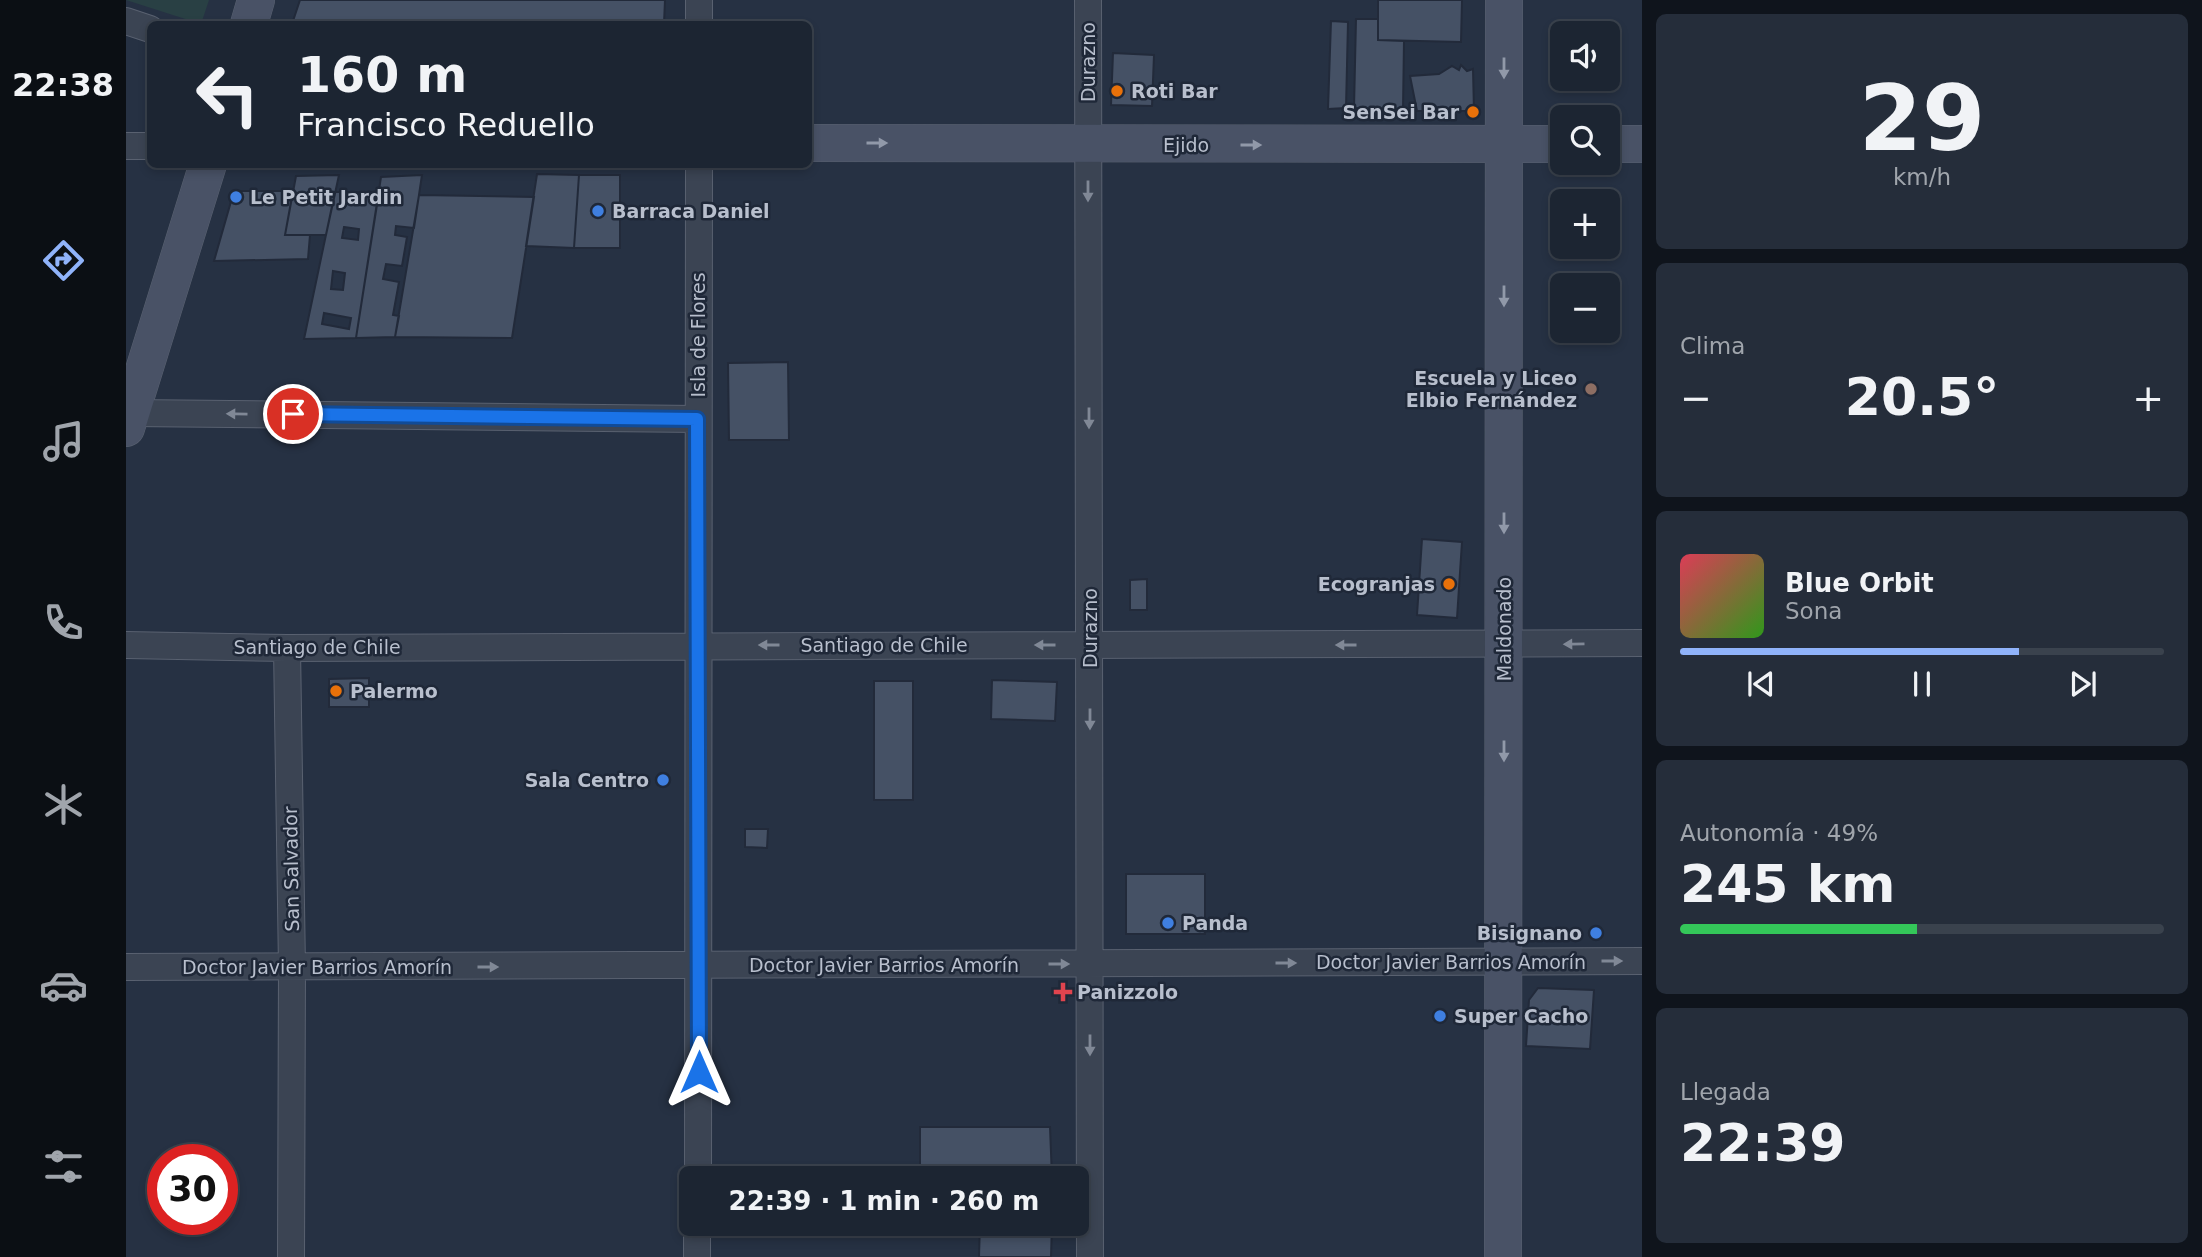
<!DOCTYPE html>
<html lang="es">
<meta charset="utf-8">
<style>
:root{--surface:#1c2532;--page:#252d3a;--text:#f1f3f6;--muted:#a0a5ac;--line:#3a424d;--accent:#90b3fa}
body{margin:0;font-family:"DejaVu Sans",sans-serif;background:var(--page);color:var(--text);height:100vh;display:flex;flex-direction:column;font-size:26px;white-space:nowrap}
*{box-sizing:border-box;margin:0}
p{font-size:23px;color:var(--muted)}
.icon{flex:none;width:38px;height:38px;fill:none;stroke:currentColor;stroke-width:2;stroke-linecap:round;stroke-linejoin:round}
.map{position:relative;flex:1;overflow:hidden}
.panel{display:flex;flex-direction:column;gap:14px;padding:14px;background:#0f141c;width:560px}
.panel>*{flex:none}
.top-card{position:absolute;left:21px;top:21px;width:665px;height:147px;border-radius:10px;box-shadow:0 4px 10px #0003,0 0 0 2px var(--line);background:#1c2532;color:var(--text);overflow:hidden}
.controls{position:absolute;left:1424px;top:21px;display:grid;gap:14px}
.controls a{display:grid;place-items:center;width:70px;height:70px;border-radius:10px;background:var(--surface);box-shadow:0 4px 10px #0003,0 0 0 2px var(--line);font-size:35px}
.speed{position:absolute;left:21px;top:1144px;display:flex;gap:14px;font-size:35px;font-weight:700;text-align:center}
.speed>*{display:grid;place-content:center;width:91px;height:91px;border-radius:50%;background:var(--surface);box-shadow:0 4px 10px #0003,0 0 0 2px var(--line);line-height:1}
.speed .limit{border:10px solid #d22;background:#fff;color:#111}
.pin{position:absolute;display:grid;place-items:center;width:60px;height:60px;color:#fff;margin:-30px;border:4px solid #fff;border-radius:50%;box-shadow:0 2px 7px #0007}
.me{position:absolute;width:77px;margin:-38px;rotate:0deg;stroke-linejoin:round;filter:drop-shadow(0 0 5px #0008)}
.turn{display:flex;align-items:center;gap:24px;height:147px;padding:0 35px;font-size:32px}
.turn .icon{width:91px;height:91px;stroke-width:2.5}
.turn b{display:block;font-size:49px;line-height:60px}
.big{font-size:52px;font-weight:700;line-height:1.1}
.panel .card{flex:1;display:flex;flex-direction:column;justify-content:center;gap:10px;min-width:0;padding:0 24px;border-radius:10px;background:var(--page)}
.panel .dial{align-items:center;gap:0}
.dial b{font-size:91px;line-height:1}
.song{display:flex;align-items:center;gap:21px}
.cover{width:84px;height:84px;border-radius:10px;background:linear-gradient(135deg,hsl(350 70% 55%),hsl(110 70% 35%))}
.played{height:7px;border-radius:4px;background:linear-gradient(90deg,var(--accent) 70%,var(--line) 70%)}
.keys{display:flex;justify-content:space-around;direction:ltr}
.heat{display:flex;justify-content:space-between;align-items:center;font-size:38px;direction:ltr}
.charge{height:10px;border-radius:5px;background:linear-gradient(90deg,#34c759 49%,var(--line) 0)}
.trip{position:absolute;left:553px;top:1166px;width:410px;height:70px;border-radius:10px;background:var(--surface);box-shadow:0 4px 10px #0003,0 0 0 2px var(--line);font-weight:700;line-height:70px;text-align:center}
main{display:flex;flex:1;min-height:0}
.dock{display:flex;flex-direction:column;width:126px;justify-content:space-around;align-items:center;background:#0b0f14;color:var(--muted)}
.dock .icon{width:49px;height:49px}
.dock .current{color:var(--accent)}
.dock b{font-size:32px;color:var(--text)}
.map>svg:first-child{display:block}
</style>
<main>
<nav class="dock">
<b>22:38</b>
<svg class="icon current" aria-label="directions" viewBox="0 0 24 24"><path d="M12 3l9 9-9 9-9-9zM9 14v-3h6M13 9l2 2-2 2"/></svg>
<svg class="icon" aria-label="music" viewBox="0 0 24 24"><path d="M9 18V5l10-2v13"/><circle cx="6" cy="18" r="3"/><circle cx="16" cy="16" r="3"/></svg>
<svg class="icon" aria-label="phone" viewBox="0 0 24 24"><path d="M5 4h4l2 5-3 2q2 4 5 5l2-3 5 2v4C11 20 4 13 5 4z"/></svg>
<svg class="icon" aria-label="climate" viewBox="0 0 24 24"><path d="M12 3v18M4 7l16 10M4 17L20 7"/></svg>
<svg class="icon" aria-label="car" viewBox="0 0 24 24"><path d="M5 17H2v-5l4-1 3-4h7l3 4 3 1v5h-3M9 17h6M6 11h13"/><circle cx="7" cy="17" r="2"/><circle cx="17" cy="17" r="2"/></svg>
<svg class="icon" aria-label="filters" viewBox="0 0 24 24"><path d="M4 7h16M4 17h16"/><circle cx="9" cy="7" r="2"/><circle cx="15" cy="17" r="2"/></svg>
</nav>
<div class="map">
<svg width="1516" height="1257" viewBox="0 0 1516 1257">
<rect width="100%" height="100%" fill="#263143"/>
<path fill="#294044" d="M0,0h83l-8,24z"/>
<path fill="#455165" stroke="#222a3a" stroke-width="2" fill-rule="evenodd" d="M174,0h365l-1,24h-372z
M1252,0h84l-1,42 -83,-2z
M1230,19h22v21l26,1 -1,69 -49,-2z
M1205,21l17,1 -2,86 -18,1z
M987,53l41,2 -2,51 -41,-1z
M1335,65l6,6 6,-2 1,42h-57l-7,-35 29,-2 13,-8 7,4z
M411,174l42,1 -5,73 -48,-2z
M213,175l-13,60h-41l11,-59z
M296,175l-8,53 -18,-2 -1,9 12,2 -5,29 -16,-2 -3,15 16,3 -6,33 6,1 -4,21 -39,1 25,-161z
M453,175h41v73h-46z
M108,191h59l-8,44h25l-2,24 -94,2z
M209,192h44l-23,146 -52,1zM218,227l15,2 -1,11 -16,-2zM207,271l12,2 -2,17 -12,-1zM198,313l27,5 -2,11 -27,-5z
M293,195l115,2 -22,141 -117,-1z
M662,362l1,78h-60l-1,-77z
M1296,539l40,3 -5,76 -40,-3z
M1021,579v31h-17v-30z
M243,678v29h-40v-28z
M866,680l65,2 -2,39 -64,-2z
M748,681h39v119h-39z
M619,829h23l-1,19 -22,-1z
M1000,874h79v60h-79z
M1412,988l56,2 -4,59 -64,-3 3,-46z
M794,1127h130l2,51h-132z
M854,1223h72l-1,34h-72z"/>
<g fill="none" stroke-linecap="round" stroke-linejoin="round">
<g stroke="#596170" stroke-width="28">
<path id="street" d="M573,0v24
M962,0l2,1257
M0,21l24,8
M0,146h24
M5,413l566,6
M0,645l161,3 1355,-5
M161,648l5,320 -1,289
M0,967l1516,-6
M572,1178l1,-1014
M571,1257v-34"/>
</g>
<g stroke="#596170" stroke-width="38">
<path id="secondary" d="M123,24l7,-24
M682,143l755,1
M1482,144h34
M0,428l82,-264
M1377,1257l1,-1257"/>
</g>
<use href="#street" stroke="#3b4453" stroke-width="26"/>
<use href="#secondary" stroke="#495266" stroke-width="37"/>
</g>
<defs><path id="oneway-solid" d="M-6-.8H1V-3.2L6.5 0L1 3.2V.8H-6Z" transform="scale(1.75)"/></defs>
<g fill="#9199a9">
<use href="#oneway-solid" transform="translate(1378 68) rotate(90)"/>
<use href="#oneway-solid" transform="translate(751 143)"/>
<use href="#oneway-solid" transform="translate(1125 145)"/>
<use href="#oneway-solid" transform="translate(1378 296) rotate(90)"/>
<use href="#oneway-solid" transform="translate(1378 523) rotate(90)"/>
<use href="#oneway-solid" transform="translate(1378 751) rotate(90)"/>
</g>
<g fill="#808896">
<use href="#oneway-solid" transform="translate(962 191) rotate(90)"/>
<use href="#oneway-solid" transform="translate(111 414) rotate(-179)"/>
<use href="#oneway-solid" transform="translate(963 418) rotate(90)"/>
<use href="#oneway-solid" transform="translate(1448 644) rotate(179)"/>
<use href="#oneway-solid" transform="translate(643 645) rotate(-180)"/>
<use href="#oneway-solid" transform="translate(919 645) rotate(-180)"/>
<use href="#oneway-solid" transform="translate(1220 645) rotate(180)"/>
<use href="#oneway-solid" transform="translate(964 719) rotate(90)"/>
<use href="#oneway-solid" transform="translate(1486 961)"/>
<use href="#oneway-solid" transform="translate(1160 963)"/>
<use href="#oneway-solid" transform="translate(933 964)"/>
<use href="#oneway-solid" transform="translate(362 967)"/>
<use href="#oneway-solid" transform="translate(964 1045) rotate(90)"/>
</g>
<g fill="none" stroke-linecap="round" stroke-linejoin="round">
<g stroke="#114b97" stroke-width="18">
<path id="route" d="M167,414l404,5 2,653"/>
</g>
<use href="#route" stroke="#1a73e8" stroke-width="12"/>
</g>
<g fill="#e8710a" stroke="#1f2838" stroke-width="2.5">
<circle cx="991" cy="91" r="7"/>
<circle cx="1347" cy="112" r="7"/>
<circle cx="1323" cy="584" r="7"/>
<circle cx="210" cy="691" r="7"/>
</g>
<g fill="#3f7fe0" stroke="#1f2838" stroke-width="2.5">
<circle cx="110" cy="197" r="7"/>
<circle cx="472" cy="211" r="7"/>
<circle cx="537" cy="780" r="7"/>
<circle cx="1042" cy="923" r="7"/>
<circle cx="1470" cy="933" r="7"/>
<circle cx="1314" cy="1016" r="7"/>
</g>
<circle fill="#8d6e63" stroke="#1f2838" stroke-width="2.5" cx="1465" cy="389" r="7"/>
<path fill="#e0444e" stroke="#1f2838" stroke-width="2.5" d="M933.5 981.5h7v7h7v7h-7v7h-7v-7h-7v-7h7z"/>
<g text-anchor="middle" stroke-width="5" stroke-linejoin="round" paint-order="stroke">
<g font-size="19" fill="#b8bfcd" stroke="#1f2838">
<text transform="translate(962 62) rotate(-90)" y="7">Durazno</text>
<text x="1060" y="152">Ejido</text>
<text transform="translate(572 335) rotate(-90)" y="7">Isla de Flores</text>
<text transform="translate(964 628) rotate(-90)" y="7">Durazno</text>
<text transform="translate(1378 629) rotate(-90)" y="7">Maldonado</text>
<text x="758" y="652">Santiago de Chile</text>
<text x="191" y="654">Santiago de Chile</text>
<text transform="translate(165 869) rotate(-91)" y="7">San Salvador</text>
<text x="1325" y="969">Doctor Javier Barrios Amorín</text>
<text x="758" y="972">Doctor Javier Barrios Amorín</text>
<text x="191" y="974">Doctor Javier Barrios Amorín</text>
</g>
<g font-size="19" font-weight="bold" fill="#b8bfcd" stroke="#1f2838" text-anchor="start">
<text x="1005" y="98">Roti Bar</text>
<text x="1333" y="119" text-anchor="end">SenSei Bar</text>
<text x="124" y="204">Le Petit Jardin</text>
<text x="486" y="218">Barraca Daniel</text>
<text x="1451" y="385" text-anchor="end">Escuela y Liceo<tspan x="1451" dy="22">Elbio Fernández</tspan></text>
<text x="1309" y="591" text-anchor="end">Ecogranjas</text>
<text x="224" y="698">Palermo</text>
<text x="523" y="787" text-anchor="end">Sala Centro</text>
<text x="1056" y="930">Panda</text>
<text x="1456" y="940" text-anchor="end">Bisignano</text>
<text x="951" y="999">Panizzolo</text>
<text x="1328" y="1023">Super Cacho</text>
</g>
</g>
</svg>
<div class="controls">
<a><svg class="icon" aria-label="sound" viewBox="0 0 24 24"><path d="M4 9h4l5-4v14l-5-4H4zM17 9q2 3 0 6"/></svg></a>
<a><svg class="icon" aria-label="search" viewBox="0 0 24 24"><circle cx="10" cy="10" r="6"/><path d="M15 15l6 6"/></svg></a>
<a>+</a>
<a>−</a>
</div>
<div class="speed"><div class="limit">30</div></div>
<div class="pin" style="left:167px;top:414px;background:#d93025"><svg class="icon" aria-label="arrive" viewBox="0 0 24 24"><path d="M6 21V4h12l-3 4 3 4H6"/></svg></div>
<svg class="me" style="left:573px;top:1072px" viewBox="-20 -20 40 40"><path d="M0-17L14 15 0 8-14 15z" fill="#1a73e8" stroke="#fff" stroke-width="4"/></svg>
<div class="trip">22:39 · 1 min · 260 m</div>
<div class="top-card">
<div class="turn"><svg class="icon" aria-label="left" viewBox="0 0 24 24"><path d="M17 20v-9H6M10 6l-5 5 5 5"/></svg><div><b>160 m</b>Francisco Reduello</div></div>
</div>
</div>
<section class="panel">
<div class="card dial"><b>29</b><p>km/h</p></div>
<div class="card"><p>Clima</p>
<div class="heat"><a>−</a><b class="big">20.5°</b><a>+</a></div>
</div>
<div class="card">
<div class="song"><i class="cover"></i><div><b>Blue Orbit</b><p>Sona</p></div></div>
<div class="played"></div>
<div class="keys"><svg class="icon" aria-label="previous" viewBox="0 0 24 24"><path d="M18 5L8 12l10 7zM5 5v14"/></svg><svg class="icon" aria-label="pause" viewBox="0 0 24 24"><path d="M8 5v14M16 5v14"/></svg><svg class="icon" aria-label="next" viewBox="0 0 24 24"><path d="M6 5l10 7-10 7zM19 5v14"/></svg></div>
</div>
<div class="card"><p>Autonomía · 49%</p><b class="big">245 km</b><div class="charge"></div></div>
<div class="card"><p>Llegada</p><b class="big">22:39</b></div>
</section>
</main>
